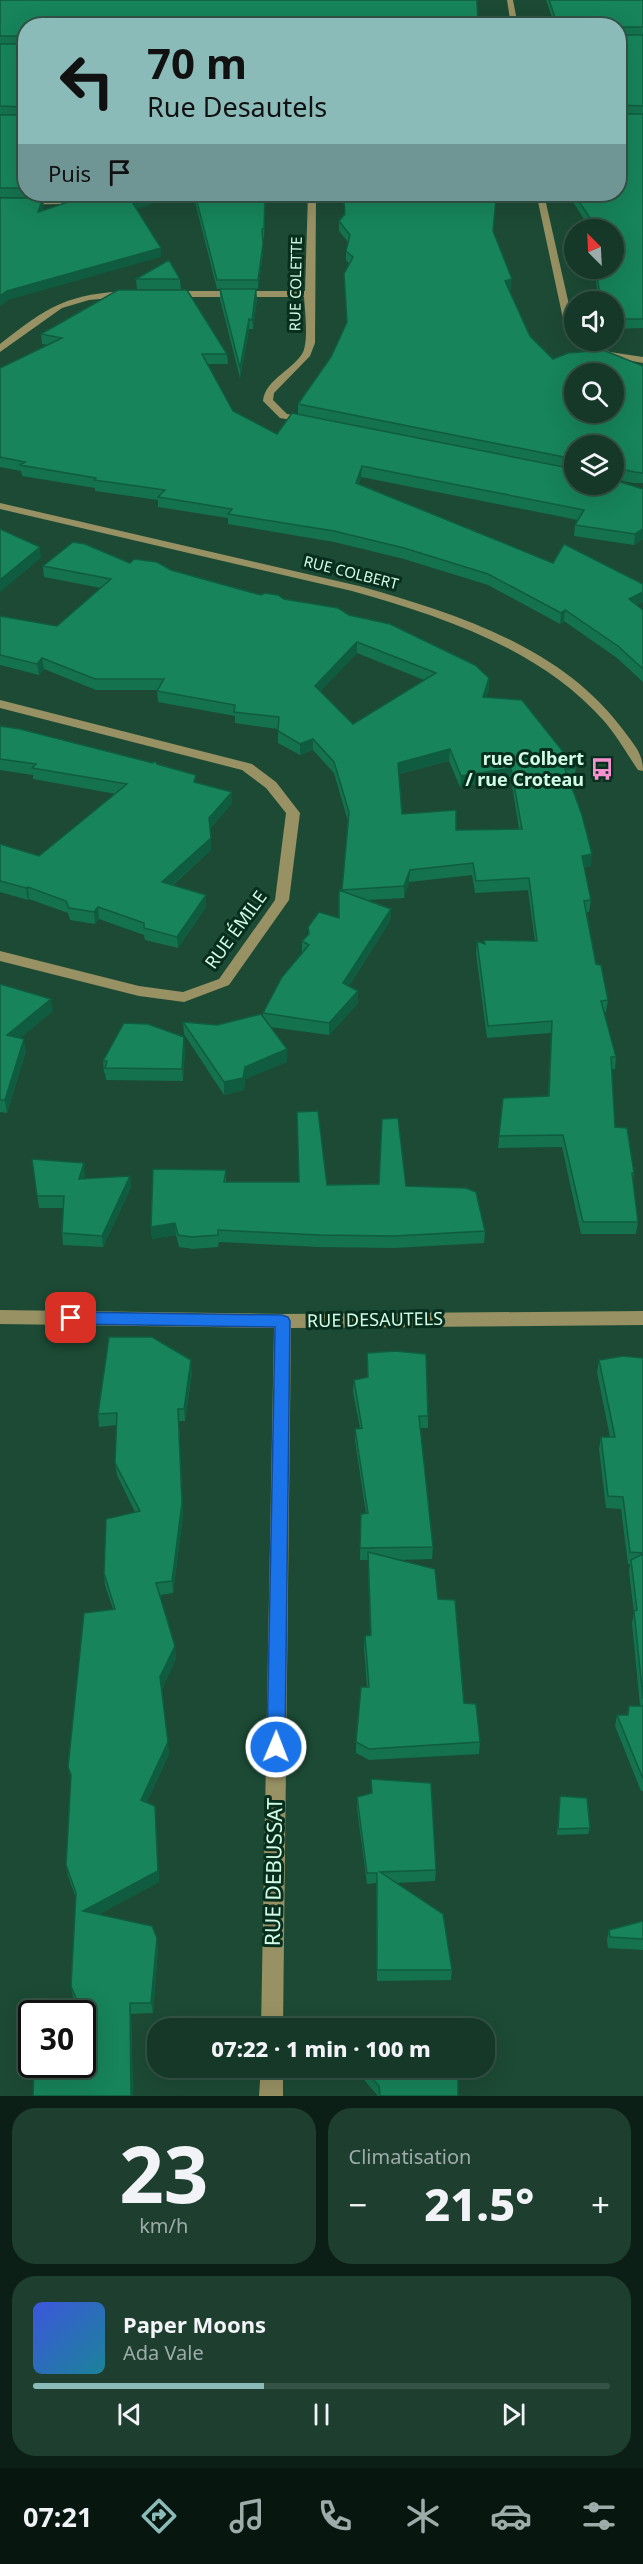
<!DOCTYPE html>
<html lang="fr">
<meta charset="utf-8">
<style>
:root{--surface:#153828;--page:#1e3f30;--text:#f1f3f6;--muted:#9daca8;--line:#345245;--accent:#8bbbb9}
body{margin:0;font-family:"Noto Sans",sans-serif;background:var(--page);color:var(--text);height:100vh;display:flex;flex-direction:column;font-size:22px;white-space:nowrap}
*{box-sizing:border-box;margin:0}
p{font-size:20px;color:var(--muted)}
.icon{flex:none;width:33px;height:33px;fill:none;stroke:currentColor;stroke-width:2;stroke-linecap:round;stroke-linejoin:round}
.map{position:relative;height:2096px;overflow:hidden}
.panel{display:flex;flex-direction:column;gap:12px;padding:12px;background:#0c1f16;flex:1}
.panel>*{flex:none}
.hud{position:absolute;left:18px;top:18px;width:608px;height:183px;border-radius:24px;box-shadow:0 6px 24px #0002,0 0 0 2px var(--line);background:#8bbbb9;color:#111;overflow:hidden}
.needle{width:39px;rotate:336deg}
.fabs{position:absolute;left:564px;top:219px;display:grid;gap:12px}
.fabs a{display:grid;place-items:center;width:60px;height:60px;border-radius:50%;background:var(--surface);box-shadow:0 6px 24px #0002,0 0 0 2px var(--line);font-size:30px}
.speed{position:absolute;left:18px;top:2000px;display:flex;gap:12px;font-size:30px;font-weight:700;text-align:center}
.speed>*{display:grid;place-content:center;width:78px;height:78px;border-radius:50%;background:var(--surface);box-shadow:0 6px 24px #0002,0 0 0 2px var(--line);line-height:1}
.speed .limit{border:3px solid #111;border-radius:9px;background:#fff;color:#111}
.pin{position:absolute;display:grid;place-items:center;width:51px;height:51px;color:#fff;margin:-26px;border-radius:12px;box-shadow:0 3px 9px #0006}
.me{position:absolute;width:66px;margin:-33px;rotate:1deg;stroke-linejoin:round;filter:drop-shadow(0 0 4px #0008)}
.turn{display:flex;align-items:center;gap:21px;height:126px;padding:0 30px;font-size:27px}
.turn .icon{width:78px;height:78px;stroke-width:2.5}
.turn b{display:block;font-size:42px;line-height:51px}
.then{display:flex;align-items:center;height:57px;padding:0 30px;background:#0003;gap:12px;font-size:22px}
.big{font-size:45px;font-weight:800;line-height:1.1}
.panel .widget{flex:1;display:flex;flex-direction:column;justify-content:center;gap:9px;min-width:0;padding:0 21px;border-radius:24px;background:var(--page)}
.panel .dial{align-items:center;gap:0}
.dial b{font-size:78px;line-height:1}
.song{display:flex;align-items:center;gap:18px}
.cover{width:72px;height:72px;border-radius:9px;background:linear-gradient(135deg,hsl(230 70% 55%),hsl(190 70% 35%))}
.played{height:6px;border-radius:3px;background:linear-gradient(90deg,var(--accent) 40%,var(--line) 40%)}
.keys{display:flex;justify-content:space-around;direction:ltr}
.heat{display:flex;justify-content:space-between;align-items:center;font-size:33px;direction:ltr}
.panel .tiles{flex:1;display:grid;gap:12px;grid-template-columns:1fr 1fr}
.widget:last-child{grid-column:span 2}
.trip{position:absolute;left:147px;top:2018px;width:348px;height:60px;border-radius:24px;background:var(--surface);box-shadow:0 6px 24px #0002,0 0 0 2px var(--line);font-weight:800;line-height:60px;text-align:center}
.menu{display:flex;height:96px;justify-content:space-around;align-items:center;background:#081610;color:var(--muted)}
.menu .icon{width:42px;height:42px}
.menu .selected{color:var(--accent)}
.menu b{font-size:27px;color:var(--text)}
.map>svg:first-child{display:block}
</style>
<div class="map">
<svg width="643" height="2096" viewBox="0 0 643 2096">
<rect width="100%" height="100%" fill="#1c4a35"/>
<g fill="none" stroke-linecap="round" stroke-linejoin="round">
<path fill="#979163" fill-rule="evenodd" d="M507,0h6l5,26h-7z
M76,194h11l-25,10 -62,1v-6h61z
M308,194l62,1 -4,2h-50l-1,146 -5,13 -36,37 -1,7 14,14 24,4 1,2 -5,3 -27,-5 -17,-17c2,-21 28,-30 39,-47 7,-11 3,-43 2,-57h-134l-5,-3 5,-3h135z
M474,194h70l30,133v10l-3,-1 -6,-8 -28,-131h-63z
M131,291l3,1v4l-45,4 -27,8 -62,44v-8c48,-38 69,-51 131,-53z
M575,340h12l23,12 33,5v6l-39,-7z
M0,503l359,83c96,27 204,61 265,145 10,14 19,22 19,40l-5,-1c-11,-16 -21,-34 -34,-49 -65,-73 -161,-104 -252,-130l-352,-82z
M0,700l252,64 24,18 24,31 -11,87 -60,85 -45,17 -45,-6 -139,-35v-10l139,35 44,6 36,-13 56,-79 11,-87 -20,-25 -24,-18 -242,-62z
M0,1310l283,4 360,-3v14l-352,3 -8,700h-22l13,-700 -274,-4z
M261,2067h22v29h-24z"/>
</g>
<path fill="#14724e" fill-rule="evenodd" d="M0,0h477l1,26h-452v168h22l-1,3h-47z
M546,0h97v328l-29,1v-27h-15l-5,-34h20v-38h-34v-3h9l-18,-28 1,-5h46v-168h-63z
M193,194h73l-2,44h-2l1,15 -5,36h-41z
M346,194l147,38 18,57 -2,1 21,46 23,23 90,7v117h-9l-20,-4v-33h-40v38l69,5v50l-9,6 -60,-9 1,-11 3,-5 -217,-43 -2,7 284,118 -6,3 6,5v72l-26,-24 -53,-37 -4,3 -72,-39 -84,-26 -70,-17 -106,-18v-6l-70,-11v-7l-63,-9v-3l-73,-12 -1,-5 -21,-4v-99l48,-23 -6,-1 -1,-10 186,20 1,10h-20l25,47 44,23 21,-20v-10l33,-47 16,-34 -3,-49 5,-11 -3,-3v-9l2,-9 -9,-11v-10l5,-7v-13l2,-1z
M136,279h44l1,10h-44z
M220,289h36l1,10 -4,30h-4l-9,49 -20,-79z
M130,563l41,7 90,25 23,4 65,16 140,63v11l-3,9 90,70 -2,11 -5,1 22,86 -7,1 7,33 -2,12h-3l10,52 12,36 -2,12h-2l12,45 -1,12h-3l3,58 19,46 -1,9 5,40 -2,12h-55l-19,-87 -64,1 5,-50 45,-1 3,-64 -64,5 -11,-85 1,-12 7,3v-4l51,1 -7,-51 -53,3 -3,-18 -63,7 -5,16 -37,2 24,9 -1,12 -41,65 9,17 -29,32 -59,-8 17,35 -42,17 -1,11 -20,5 -40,-61 -1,-12 34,3 46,-7v-5l39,-60v-12l6,-6v-8l31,-9 9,-97 -14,-48 -21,-23 -13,5 -22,-12v-14l-43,-6v-7l-77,-14 -1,-12h-61l-52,-21 -5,6 -39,-10v-49l57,10 44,-38 -57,-11 -1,-11zM357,653l67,27 -71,44 -33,-33zM449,761l11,26 51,-8 8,50 -63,1 -54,-16 -3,-40z
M0,726l157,38 39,19 36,20 -22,26 1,21 -38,35 33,10v12l-28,41 -33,-8 -1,-5 -45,-16 -4,5 -25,-4 -2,-7 -39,-14 -1,1 -28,-8v-48l39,12 77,-62 -83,-15v-4l-33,-5z
M0,984l53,27 -33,27 6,13 -19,62 -7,-1z
M185,1049l-2,32 -77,-1 -1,-7h-1l-1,-12z
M32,1159l53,15 -1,5 46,-3 1,11 -28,60 -40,-2 -1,-12 1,-25h-24z
M226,1170v12l180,4 79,45 -1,12 -90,5 -75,-1 -100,-5 -1,5 -25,2 -14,-2 -3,-12 -24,4 -1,-12z
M367,1353l61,63v12h-8l13,119 -1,12 -34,1 40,39 26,104 16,39 -1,12 -110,6 -13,-7v-11l11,-55 -3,-39 1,-12 5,-1 -2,-75h-8l1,-46 5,-1 -11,-72v-12l5,-1 -7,-36 1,-12 13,-3z
M643,1358v433h-2l-26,-65 2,-11h10l2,-9h11l-8,-83 2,-10 -5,-41 1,-8h-2l-7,-55 -15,-1 -7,-59 2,-12h9l-13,-65 2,-12z
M192,1372l-7,49h-6l4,94 -10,78 -13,2 16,63 -14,31 7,65 -22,48 8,4 4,76 -60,32 59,35 -5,64 -22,1 2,82 -44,-62 -7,-15v-6h-2l-7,-16 -2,-11 5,-88 -8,-22 -2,-11 5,-85 -3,-13 45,-158 -8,-24 -1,-12 31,-61 -18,-37 -2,-12 1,-38 -17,2 -1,-13z
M371,1779l65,91 -1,11 -40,2 57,87 -1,10 -74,1 -1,-98 -9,1 -10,-75v-12l14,-4z
M560,1796l30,32 -2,6 -31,1z
M643,1921v29l-35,-2 -1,-8 2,-10z
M365,2071l93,25h-80l-13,-15z"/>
<path fill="#105c40" d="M155,194h23l-45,17 -1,-9z
M43,198l1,9 -5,13 -1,-8z
M263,244v9l-5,36v-9z
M161,248v9l-153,43 -8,6v-10l7,-5z
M512,279l-1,10 -7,2 1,-10z
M256,289l1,10 -4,30 -1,-9z
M249,319v10l-9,49v-10z
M362,466l-1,11 -5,16v-10z
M616,468l-2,11v-10z
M643,529v10l-9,6 1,-11z
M40,547l1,11 -41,34v-12z
M643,592v10l-15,8 1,-11z
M565,610l-1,11 -4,3 1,-11z
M357,642v11l-42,44v-11z
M42,658l2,11 -5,6 -2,-11z
M489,678v11l-7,20 1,-12z
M313,739v11l-13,5v-11z
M450,749l-1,12 -51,13v-11z
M511,768v11l-51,8 1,-11z
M232,792v11l-23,27v-12z
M211,838v12l-48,43 -1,-11z
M592,854l-1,12 -10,1 1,-11z
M410,870l-1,12 -5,16v-12z
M28,887l1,12 -1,1 -2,-12z
M206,895v12l-28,41 -1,-11z
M98,907l1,12 -4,5 -1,-12z
M391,909l-1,12 -47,74v-12z
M358,991v12l-29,32v-12z
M51,999l2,12 -44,36 -2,-12z
M184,1037l1,12 -2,32 -1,-12z
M24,1039l2,12 -19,62 -2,-13z
M287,1049v13l-42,17 -1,11 -20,5v-13l21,-15z
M84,1163l1,11 -5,17 -1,-12z
M130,1176l1,11 -28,60 -1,-11z
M175,1223l1,12 -24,4 -1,-12z
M191,1360l1,12 -7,49 -1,-12z
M178,1409l5,106 -10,78 -1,-12z
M175,1646l1,12 -14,31 -2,-12z
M168,1742l1,12 -26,57 -2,-11z
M155,1806l4,76 -74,39 -2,-10z
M157,1938l1,11 -5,64 -2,-10z
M130,2003l1,11 2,82h-2z"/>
<path fill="#17845b" stroke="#105c40" stroke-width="1.5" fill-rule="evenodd" d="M0,0h477l1,26h-142l-2,-9 -66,2 -1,7h-241v10h-26z
M549,0h94v27h-24l-1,2v-3h-60z
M618,35h25v71l-24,-1 -1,3z
M0,44h26v63l-26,-1z
M26,113v75h-26v-73h25z
M618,113l1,1h24v205h-29v-17h-13l-5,-34h18v-38h-33l-1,-3h16l-22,-33h44z
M92,194h63l-23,8 29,46 -154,43 -7,5v-98h43l-5,14z
M195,194h70l-1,35h-2l1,15 -5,36h-41z
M346,194h149l1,4 -3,33 19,48 -7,2 25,55 23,23 15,-6 35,-3 40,16v107l-8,-1 -19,-4 -2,1v-23h-40v13l-276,-55 33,-47 16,-35 -3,-48 9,-17 -7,-6 4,-16 -11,-14 6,-7 -1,-13 3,-1zM574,374h40v38h-40z
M169,260l11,19h-44z
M220,289h36l-4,31 -3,-1 -9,49z
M118,290h69l40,64h-25l31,57 44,23 15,-21 282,56v15h40v-4l29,9v40l-8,5 -60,-9 9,-15 -222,-44 -6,17 197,80 11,-19 79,40v8l-14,7 14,11v59l-25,-23 -53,-36 -4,3 -73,-39 -84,-26 -70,-17 -106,-17 4,-5 -74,-12 7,-7 -71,-10 2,-2 -76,-13 5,-3 -25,-5v-89l62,-30 -21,-4z
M0,529l40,18 -40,33z
M73,542l12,2 45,19 4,-4 23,3 14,8 90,25 4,-2 13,2 6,4 54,9 11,7 41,9 85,41 14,13 -6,19 39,3 54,68 -11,1 17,46 10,39 -10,2 9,44 -7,1 12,63 5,1 7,35 -7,1 15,56h-5l4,70 12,1 7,45h-2l6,49h-55l-20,-87 -64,1 4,-38 46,-2 3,-75 -64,5 -11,-85 8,3 -1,-4 53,1 -8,-63 -53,3 -3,-18 -63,7 -6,16 -62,4 7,-78 -15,-50 -21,-23 -13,5 -22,-13 1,-14 -45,-5 1,-7 -78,-14 7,-12h-69l-53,-21 -5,6 -37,-9v-39l57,10 54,-47 -68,-13zM357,642l79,31 -83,51 -38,-38zM450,749l11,27 50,-8 11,61 -66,1v-20l-54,4 -4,-51z
M0,726l20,3 133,34 2,-2 2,3 39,11 -2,7 38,10 -23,26 2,20 -49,44 44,13 -29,42 -33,-9v-5l-46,-16 -4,5 -25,-4 -3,-7 -38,-14 -2,1 -26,-7v-37l39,12 88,-72 -95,-16 4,-4 -36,-5z
M339,890l52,19 -48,74 15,8 -29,32 -66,-10 19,-36 27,-32 -7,-4 7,-7 -1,-7 11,-15 20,6z
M0,984l51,15 -44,36 17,4 -19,61h-5z
M261,1014l26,35 -42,18 -2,11 -19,4 -41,-60 34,3z
M124,1023l24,1 36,13 -2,32 -77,-1 2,-7h-4z
M318,1111l9,74 52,-1 3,-65 16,-1 8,68 60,2 10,4 9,39 -90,5 -76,-1 -101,-5v5l-26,2 -14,-2 -3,-12 -24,4 2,-58 73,1 -2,12h75l-2,-70z
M32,1159l52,4 -5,16 51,-3 -28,60 -40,-3 2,-37h-27z
M109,1337h43l39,23 -7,49h-6l4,94 -10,78 -16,2 19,63 -15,31 8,65 -27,58 14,6 3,65 -75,40 69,15 5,12 -6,65h-21l1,93h-98l1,-32h48v-30h9l-20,-48 5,-93 -10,-28 5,-90 -3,-8 16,-154 31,-4 -11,-36 2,-54 34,-8 -25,-48 2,-50 -19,1z
M395,1351l31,3 2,62h-9l14,131 -73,1 1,-34 7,-1 -13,-84 7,-1 -8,-48 14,-3 -1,-24z
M623,1356l20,2v195l-13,-1 -7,-55 -15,-1 -7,-59h14l-16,-77z
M368,1552l67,17 3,30 17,1 9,103 12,1 4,38 -111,7 -13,-7 5,-55h8l-4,-51 6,-1z
M643,1554v145l-9,-88 3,-1 -6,-50z
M629,1706h14v73l-26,-64h11z
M371,1779l60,4 5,87 -56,2 63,42 9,56h-75v-97h-10l-10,-76 15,-4z
M560,1796l27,2 3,30 -32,1z
M643,1921v18l-33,-2 -1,-7z
M415,2018l26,10h-43z
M366,2067h92v29h-78l-1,-10 -14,-15z"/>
<path fill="#1a73e8" stroke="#114b97" stroke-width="1.5" d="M71,1312l211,3 6,2 2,4 -5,426 -2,6 -7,3 -6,-3 -3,-6 8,-420 -204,-3 -6,-2 -2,-4 2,-4z"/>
<defs>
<g id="bus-bare" transform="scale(1.8)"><path d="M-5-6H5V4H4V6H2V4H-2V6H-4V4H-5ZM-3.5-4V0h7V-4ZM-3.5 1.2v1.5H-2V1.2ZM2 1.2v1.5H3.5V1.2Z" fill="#f591d1" stroke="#082e1e" stroke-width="2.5" paint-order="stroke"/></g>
</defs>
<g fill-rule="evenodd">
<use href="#bus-bare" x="602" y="769"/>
</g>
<g text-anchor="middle" stroke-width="6" stroke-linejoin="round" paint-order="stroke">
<g font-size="15" fill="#d3fde7" stroke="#082e1e">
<text transform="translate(296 284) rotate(-89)" y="5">RUE COLETTE</text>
<text transform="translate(351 573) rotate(14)" y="5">RUE COLBERT</text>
</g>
<g font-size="18" font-weight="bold" fill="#d3fde7" stroke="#082e1e" text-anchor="end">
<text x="584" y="765">rue Colbert<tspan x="584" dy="21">/ rue Croteau</tspan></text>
</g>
<g font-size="18" fill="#d3fde7" stroke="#082e1e">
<text transform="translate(236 930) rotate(-54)" y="6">RUE ÉMILE</text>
<text transform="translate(375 1320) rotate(-1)" y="6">RUE DESAUTELS</text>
</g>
<g font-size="21" fill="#d3fde7" stroke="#082e1e">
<text transform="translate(274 1872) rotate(-89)" y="7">RUE DEBUSSAT</text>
</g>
</g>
</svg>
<div class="fabs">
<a><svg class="needle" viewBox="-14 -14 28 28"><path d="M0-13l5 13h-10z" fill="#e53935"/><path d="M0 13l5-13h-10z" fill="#9daca8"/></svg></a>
<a><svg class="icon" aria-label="sound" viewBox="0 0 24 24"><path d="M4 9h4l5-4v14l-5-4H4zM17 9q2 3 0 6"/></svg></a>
<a><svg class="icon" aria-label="search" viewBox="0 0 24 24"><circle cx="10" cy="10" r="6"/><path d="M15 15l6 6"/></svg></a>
<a><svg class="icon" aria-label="layers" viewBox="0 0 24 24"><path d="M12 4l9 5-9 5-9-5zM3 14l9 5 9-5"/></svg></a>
</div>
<div class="speed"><div class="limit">30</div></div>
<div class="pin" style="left:71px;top:1318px;background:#d93025"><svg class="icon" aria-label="arrive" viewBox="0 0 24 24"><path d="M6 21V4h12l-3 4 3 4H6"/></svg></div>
<svg class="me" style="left:276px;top:1747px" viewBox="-20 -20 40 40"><circle r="17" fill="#1a73e8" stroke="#fff" stroke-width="3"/><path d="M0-11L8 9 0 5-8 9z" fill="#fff"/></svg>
<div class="trip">07:22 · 1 min · 100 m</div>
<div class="hud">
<div class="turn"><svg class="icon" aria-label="left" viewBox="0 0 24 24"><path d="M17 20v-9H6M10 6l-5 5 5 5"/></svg><div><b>70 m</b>Rue Desautels</div></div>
<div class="then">Puis<svg class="icon" aria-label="arrive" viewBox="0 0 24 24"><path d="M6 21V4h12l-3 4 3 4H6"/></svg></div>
</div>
</div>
<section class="panel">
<div class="tiles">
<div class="widget dial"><b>23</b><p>km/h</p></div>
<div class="widget"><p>Climatisation</p>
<div class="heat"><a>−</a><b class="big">21.5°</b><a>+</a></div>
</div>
<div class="widget">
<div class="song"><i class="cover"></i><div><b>Paper Moons</b><p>Ada Vale</p></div></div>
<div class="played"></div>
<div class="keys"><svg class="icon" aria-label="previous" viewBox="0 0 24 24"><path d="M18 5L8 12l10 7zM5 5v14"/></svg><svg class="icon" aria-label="pause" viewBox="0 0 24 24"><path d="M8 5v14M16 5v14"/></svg><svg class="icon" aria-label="next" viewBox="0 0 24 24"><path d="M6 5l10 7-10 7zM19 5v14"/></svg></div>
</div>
</div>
</section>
<nav class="menu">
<b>07:21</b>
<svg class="icon selected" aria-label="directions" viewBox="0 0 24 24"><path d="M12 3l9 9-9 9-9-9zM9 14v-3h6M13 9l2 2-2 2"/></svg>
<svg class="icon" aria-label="music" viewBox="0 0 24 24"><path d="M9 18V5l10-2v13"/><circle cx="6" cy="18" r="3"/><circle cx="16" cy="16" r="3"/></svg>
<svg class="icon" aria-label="phone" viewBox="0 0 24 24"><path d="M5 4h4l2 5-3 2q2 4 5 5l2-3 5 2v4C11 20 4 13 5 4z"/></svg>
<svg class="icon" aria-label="climate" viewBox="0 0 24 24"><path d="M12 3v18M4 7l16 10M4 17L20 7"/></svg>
<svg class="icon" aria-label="car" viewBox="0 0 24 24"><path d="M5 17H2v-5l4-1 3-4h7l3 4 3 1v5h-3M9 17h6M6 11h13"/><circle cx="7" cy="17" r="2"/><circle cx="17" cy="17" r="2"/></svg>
<svg class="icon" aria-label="filters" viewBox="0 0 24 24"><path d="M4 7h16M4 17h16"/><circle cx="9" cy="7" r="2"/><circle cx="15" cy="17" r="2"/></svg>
</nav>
